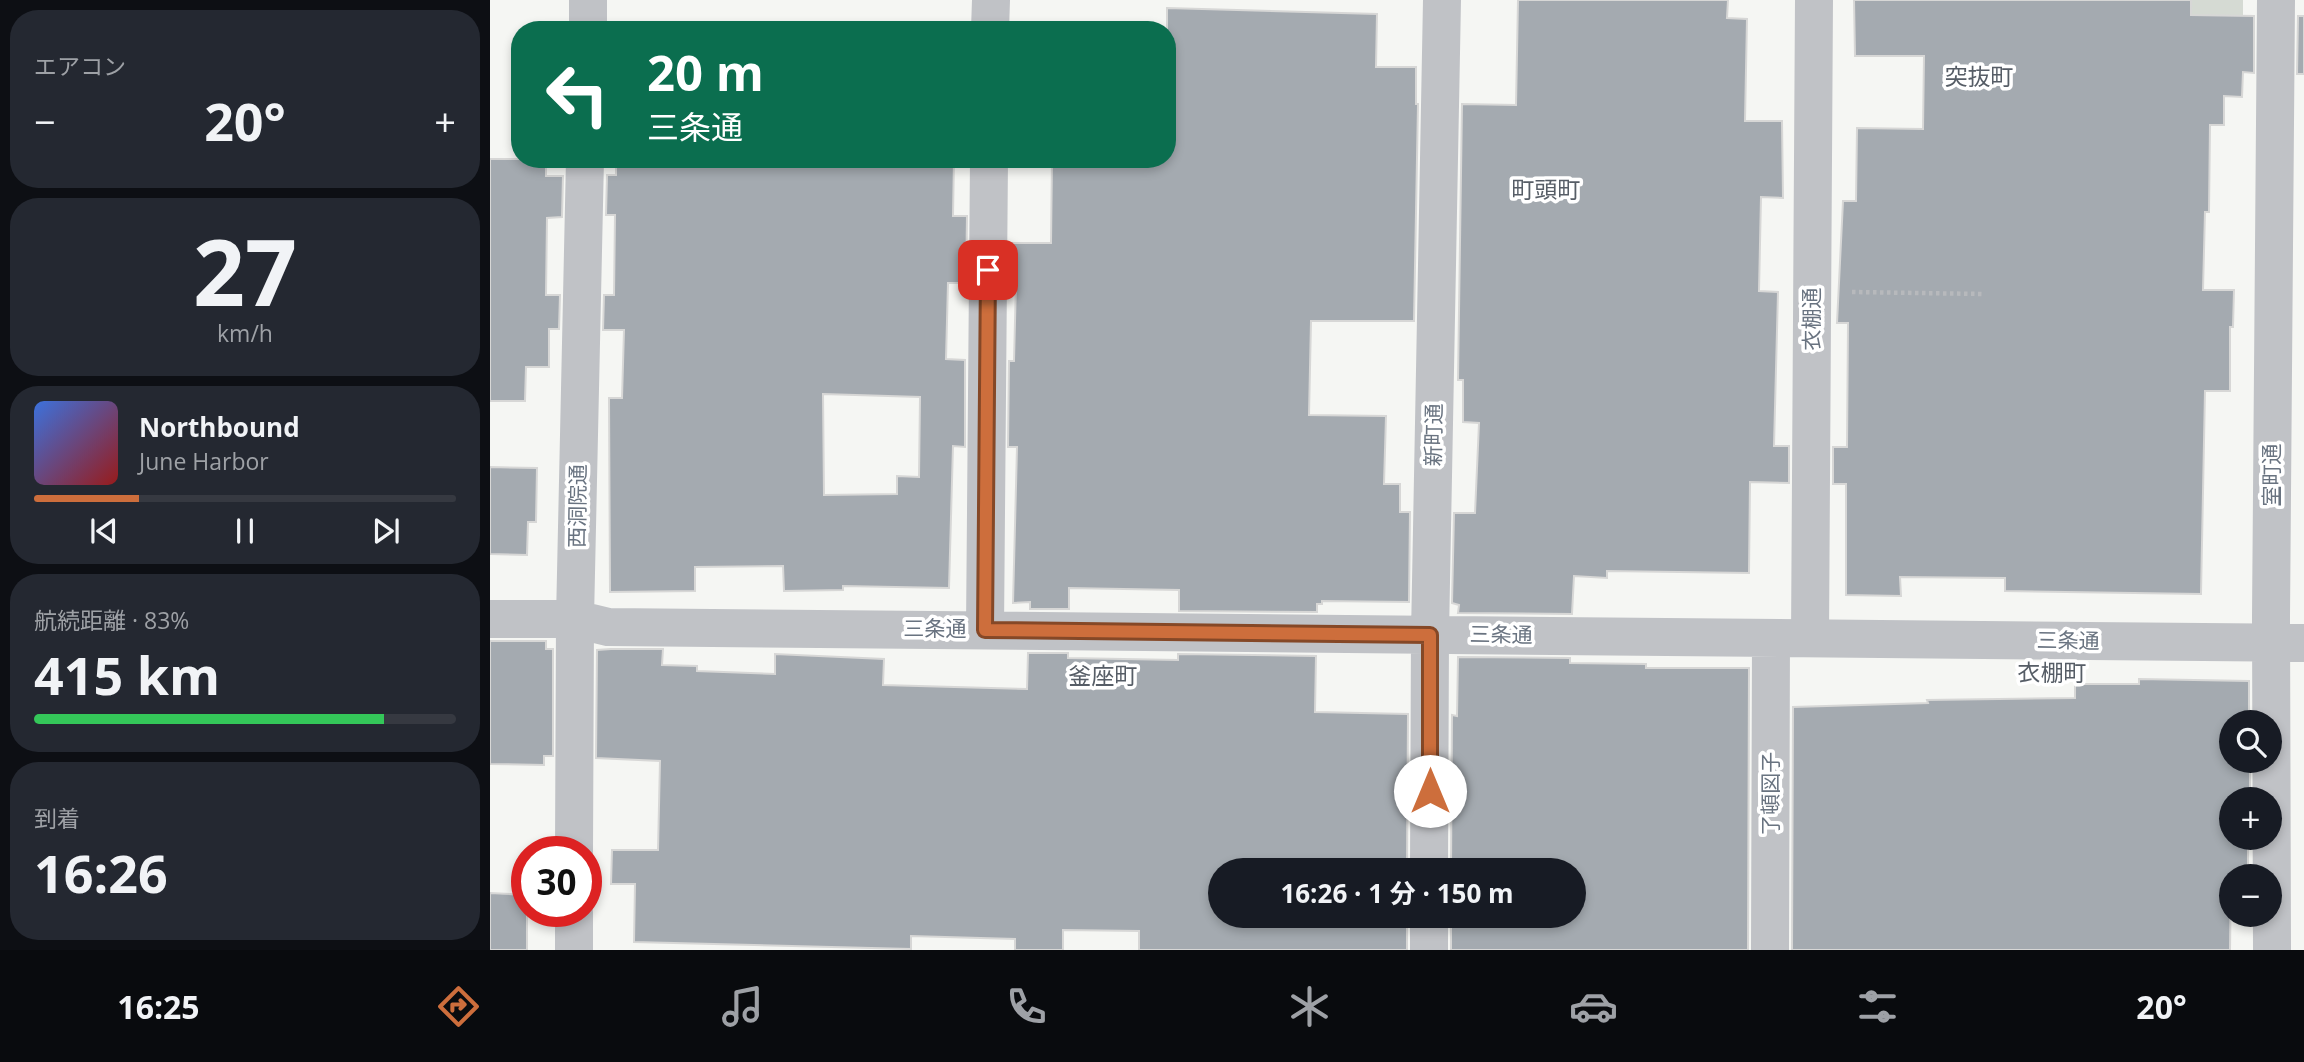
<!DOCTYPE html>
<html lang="ja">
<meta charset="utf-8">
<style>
:root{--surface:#171b24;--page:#242831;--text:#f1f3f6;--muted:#9ea1a6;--line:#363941;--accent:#cd6e3c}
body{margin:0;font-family:"Open Sans","Noto Sans JP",sans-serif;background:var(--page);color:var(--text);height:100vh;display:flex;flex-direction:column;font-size:26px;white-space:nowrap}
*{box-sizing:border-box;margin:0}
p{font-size:23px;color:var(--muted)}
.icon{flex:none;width:38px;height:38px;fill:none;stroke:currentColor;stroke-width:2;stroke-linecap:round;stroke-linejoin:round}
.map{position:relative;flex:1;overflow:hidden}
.side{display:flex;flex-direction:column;gap:10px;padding:10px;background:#0d0f14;width:490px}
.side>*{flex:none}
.guide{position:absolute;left:21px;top:21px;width:665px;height:147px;border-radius:28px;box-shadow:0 4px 10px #0003;background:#0b6e4f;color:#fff;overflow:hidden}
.tools{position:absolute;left:1729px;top:710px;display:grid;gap:14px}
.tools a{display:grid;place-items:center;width:63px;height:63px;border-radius:50%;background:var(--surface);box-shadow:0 4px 10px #0003;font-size:35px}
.speed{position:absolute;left:21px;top:836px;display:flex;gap:14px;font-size:35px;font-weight:700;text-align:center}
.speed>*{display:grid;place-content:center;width:91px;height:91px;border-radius:50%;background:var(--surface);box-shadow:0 4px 10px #0003;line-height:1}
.speed .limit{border:10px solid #d22;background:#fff;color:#111}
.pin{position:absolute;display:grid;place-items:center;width:60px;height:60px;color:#fff;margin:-30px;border-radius:14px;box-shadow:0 4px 10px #0006}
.me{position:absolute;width:77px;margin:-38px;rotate:0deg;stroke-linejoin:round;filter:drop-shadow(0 0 5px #0008)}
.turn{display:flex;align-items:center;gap:24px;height:147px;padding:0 21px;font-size:32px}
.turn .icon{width:91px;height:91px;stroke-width:2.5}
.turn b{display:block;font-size:49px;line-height:60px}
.big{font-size:52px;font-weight:700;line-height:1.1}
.side .card{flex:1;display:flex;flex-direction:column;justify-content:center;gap:10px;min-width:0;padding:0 24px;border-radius:28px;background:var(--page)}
.side .dial{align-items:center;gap:0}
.dial b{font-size:91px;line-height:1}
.song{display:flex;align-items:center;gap:21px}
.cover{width:84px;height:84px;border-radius:10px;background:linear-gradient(135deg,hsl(220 70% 55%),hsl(0 70% 35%))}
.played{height:7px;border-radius:4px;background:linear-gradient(90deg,var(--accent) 25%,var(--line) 25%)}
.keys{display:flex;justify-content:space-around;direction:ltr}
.heat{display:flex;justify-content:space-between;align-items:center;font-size:38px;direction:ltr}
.charge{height:10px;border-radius:5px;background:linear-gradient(90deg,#34c759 83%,var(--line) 0)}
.trip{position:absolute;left:718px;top:858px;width:378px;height:70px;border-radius:35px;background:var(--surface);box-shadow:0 4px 10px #0003;font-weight:700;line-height:70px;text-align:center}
.menu{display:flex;height:112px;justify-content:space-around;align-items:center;background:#090b0e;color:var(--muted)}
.menu .icon{width:49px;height:49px}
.menu .on{color:var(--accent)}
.menu b{font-size:32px;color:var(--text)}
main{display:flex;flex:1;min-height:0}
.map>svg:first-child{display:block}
</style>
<main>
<section class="side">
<div class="card"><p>エアコン</p>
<div class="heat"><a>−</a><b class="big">20°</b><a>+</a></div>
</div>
<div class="card dial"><b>27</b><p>km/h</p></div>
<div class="card">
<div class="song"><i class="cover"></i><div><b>Northbound</b><p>June Harbor</p></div></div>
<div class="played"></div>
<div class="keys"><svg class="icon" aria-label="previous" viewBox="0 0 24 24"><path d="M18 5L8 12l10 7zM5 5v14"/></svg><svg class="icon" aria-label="pause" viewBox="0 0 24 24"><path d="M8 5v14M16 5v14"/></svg><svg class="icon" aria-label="next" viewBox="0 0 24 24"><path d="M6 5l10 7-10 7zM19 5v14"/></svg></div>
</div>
<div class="card"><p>航続距離 · 83%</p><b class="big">415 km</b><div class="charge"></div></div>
<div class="card"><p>到着</p><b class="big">16:26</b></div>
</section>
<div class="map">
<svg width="1814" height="950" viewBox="0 0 1814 950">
<rect width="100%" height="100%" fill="#f5f6f3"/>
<path fill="#d5dad3" d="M1701,0h52v16l-52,-1z"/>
<path fill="#a4aab0" stroke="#d7d7d6" stroke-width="2" fill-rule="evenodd" d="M1028,0h210l-1,18 20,1 -2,102h37l1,77 -22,-1 -2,94 19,1 -4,154h15v37l-39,-1 -1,91 -142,-2v7l-33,-2 -2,38 -114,-1 1,-8 -7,-2 2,-90h21l4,-90 -16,-1v-42h-5l4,-276 54,1z
M1364,0h337v15l63,1v57l-11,-1 -1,25 -18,-1v29h-14l-1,87h-4l-2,78h31l-1,37h-3v64h-25l-4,203 -196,-3v-13l-105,-1 1,19 -55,-1v-111h-13v-37h14l1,-124h-11l6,-122h13l1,-73 66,1 1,-73h-69z
M677,8l210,6 -1,53h40v37h2l-4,217h-103l-2,94 77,1 -2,68h16v28h10l-1,90 -87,-1v3h-5v8l-138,-1v-21l-110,-2v21h-39v-7l-17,1 4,-156h-9l1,-86h5l2,-79h-6v-39h41l1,-84h115z
M1808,16h6v58h-7z
M0,159h56v17h17l-1,41 -15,1 -1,77h14l-1,34h-10v38h-23l-1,34h-35z
M126,159h338l-1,57h14l-1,67h-18l-2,76 19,1v87l-12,-1 -4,142 -106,-2v4l-59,1 -1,-25 -88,1v24l-85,1 -1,-194h13l2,-68h-21l1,-35h10l1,-80h-9l1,-40h9zM333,394l97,3 -1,80 -22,-1v18l-73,1z
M0,467l47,1 -1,54h-8l-1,33 -37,-1z
M0,641h56v8h7v107h-9v9l-54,-1z
M121,649h52l-1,16 35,1v5l78,3v-20l109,5 -1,26 144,4 1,-36h40v5l110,2v-6l138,2 -1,56 93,2 -1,156h-187v45h187v35h-268v-19l-76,-1v20h-48v-11l-104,-3v13l-277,-7 1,-58h-24l1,-34h46l2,-89 -64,-3 1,-108z
M968,657l112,1v5l76,1v4h103l-1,282h-297v-35h122v-45h-122l1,-155 5,1z
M1649,679l110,2v42h-18v38h19v27l-2,12h-17v38h17v39h-17l-1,73h-438l1,-243 135,-4 -1,-3 148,-2v-14h64z
M0,893l37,2v55h-37z"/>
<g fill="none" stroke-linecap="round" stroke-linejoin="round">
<path stroke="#b7b9bc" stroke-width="4.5" stroke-dasharray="3.5 3.5" stroke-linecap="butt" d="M1362,292l132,2"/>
<path stroke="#c0c2c6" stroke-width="38" d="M98,30v-30
M500,30l1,-30
M0,619h85l33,8 1696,16
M495,630l4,-471
M1320,638l4,-638
M84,852l1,-233 10,-460
M939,870l1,-235 12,-635
M84,950v-38
M939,950v-35
M1280,950l1,-312
M1782,950l-1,-333 5,-617"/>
</g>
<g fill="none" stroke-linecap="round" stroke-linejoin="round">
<g stroke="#854827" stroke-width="18">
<path id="route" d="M498,270l-3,360 445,5v156"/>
</g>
<use href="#route" stroke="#cd6e3c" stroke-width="12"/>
</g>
<g text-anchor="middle" stroke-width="7" stroke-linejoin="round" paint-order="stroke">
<g font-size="21" fill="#697380" stroke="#fff">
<text transform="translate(1322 319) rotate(-90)" y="7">衣棚通</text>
<text transform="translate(944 435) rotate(-89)" y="7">新町通</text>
<text transform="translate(1782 475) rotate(-90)" y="7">室町通</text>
<text transform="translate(88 506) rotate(-89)" y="7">西洞院通</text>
<text x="445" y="636">三条通</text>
<text transform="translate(1011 635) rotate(1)" y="7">三条通</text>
<text transform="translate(1578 641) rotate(1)" y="7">三条通</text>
<text transform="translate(1281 794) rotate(-90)" y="7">了頓図子</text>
</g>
<g font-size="23" fill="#565d66" stroke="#fff">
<text x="1489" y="85">突抜町</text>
<text x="1056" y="198">町頭町</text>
<text x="1562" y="681">衣棚町</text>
<text x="613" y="684">釜座町</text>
</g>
</g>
</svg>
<div class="tools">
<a><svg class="icon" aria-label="search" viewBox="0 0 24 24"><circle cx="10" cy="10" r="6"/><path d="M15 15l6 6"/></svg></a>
<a>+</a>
<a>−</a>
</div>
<div class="speed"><div class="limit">30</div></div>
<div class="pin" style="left:498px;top:270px;background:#d93025"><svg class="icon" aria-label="arrive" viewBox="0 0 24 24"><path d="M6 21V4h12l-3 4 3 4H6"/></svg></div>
<svg class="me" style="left:940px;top:791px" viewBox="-20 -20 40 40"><circle r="19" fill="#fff"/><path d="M0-13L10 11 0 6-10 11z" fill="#cd6e3c"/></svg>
<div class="trip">16:26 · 1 分 · 150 m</div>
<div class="guide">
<div class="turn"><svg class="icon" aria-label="left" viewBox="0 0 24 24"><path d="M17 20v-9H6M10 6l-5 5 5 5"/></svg><div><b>20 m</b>三条通</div></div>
</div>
</div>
</main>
<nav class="menu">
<b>16:25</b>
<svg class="icon on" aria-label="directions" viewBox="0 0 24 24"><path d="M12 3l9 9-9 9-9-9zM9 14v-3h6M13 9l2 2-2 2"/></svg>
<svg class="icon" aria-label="music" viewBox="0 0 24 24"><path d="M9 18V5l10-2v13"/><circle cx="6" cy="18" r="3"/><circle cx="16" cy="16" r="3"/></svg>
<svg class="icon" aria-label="phone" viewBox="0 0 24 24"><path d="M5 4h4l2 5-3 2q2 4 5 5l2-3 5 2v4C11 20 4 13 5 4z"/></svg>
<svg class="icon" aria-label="climate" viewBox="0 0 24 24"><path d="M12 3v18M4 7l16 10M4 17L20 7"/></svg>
<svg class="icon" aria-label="car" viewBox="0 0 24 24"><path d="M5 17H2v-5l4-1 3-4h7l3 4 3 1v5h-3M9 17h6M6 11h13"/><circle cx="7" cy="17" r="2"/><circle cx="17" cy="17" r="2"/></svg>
<svg class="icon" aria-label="filters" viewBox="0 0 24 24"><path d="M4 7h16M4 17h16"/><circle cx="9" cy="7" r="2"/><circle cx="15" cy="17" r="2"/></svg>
<b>20°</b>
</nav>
